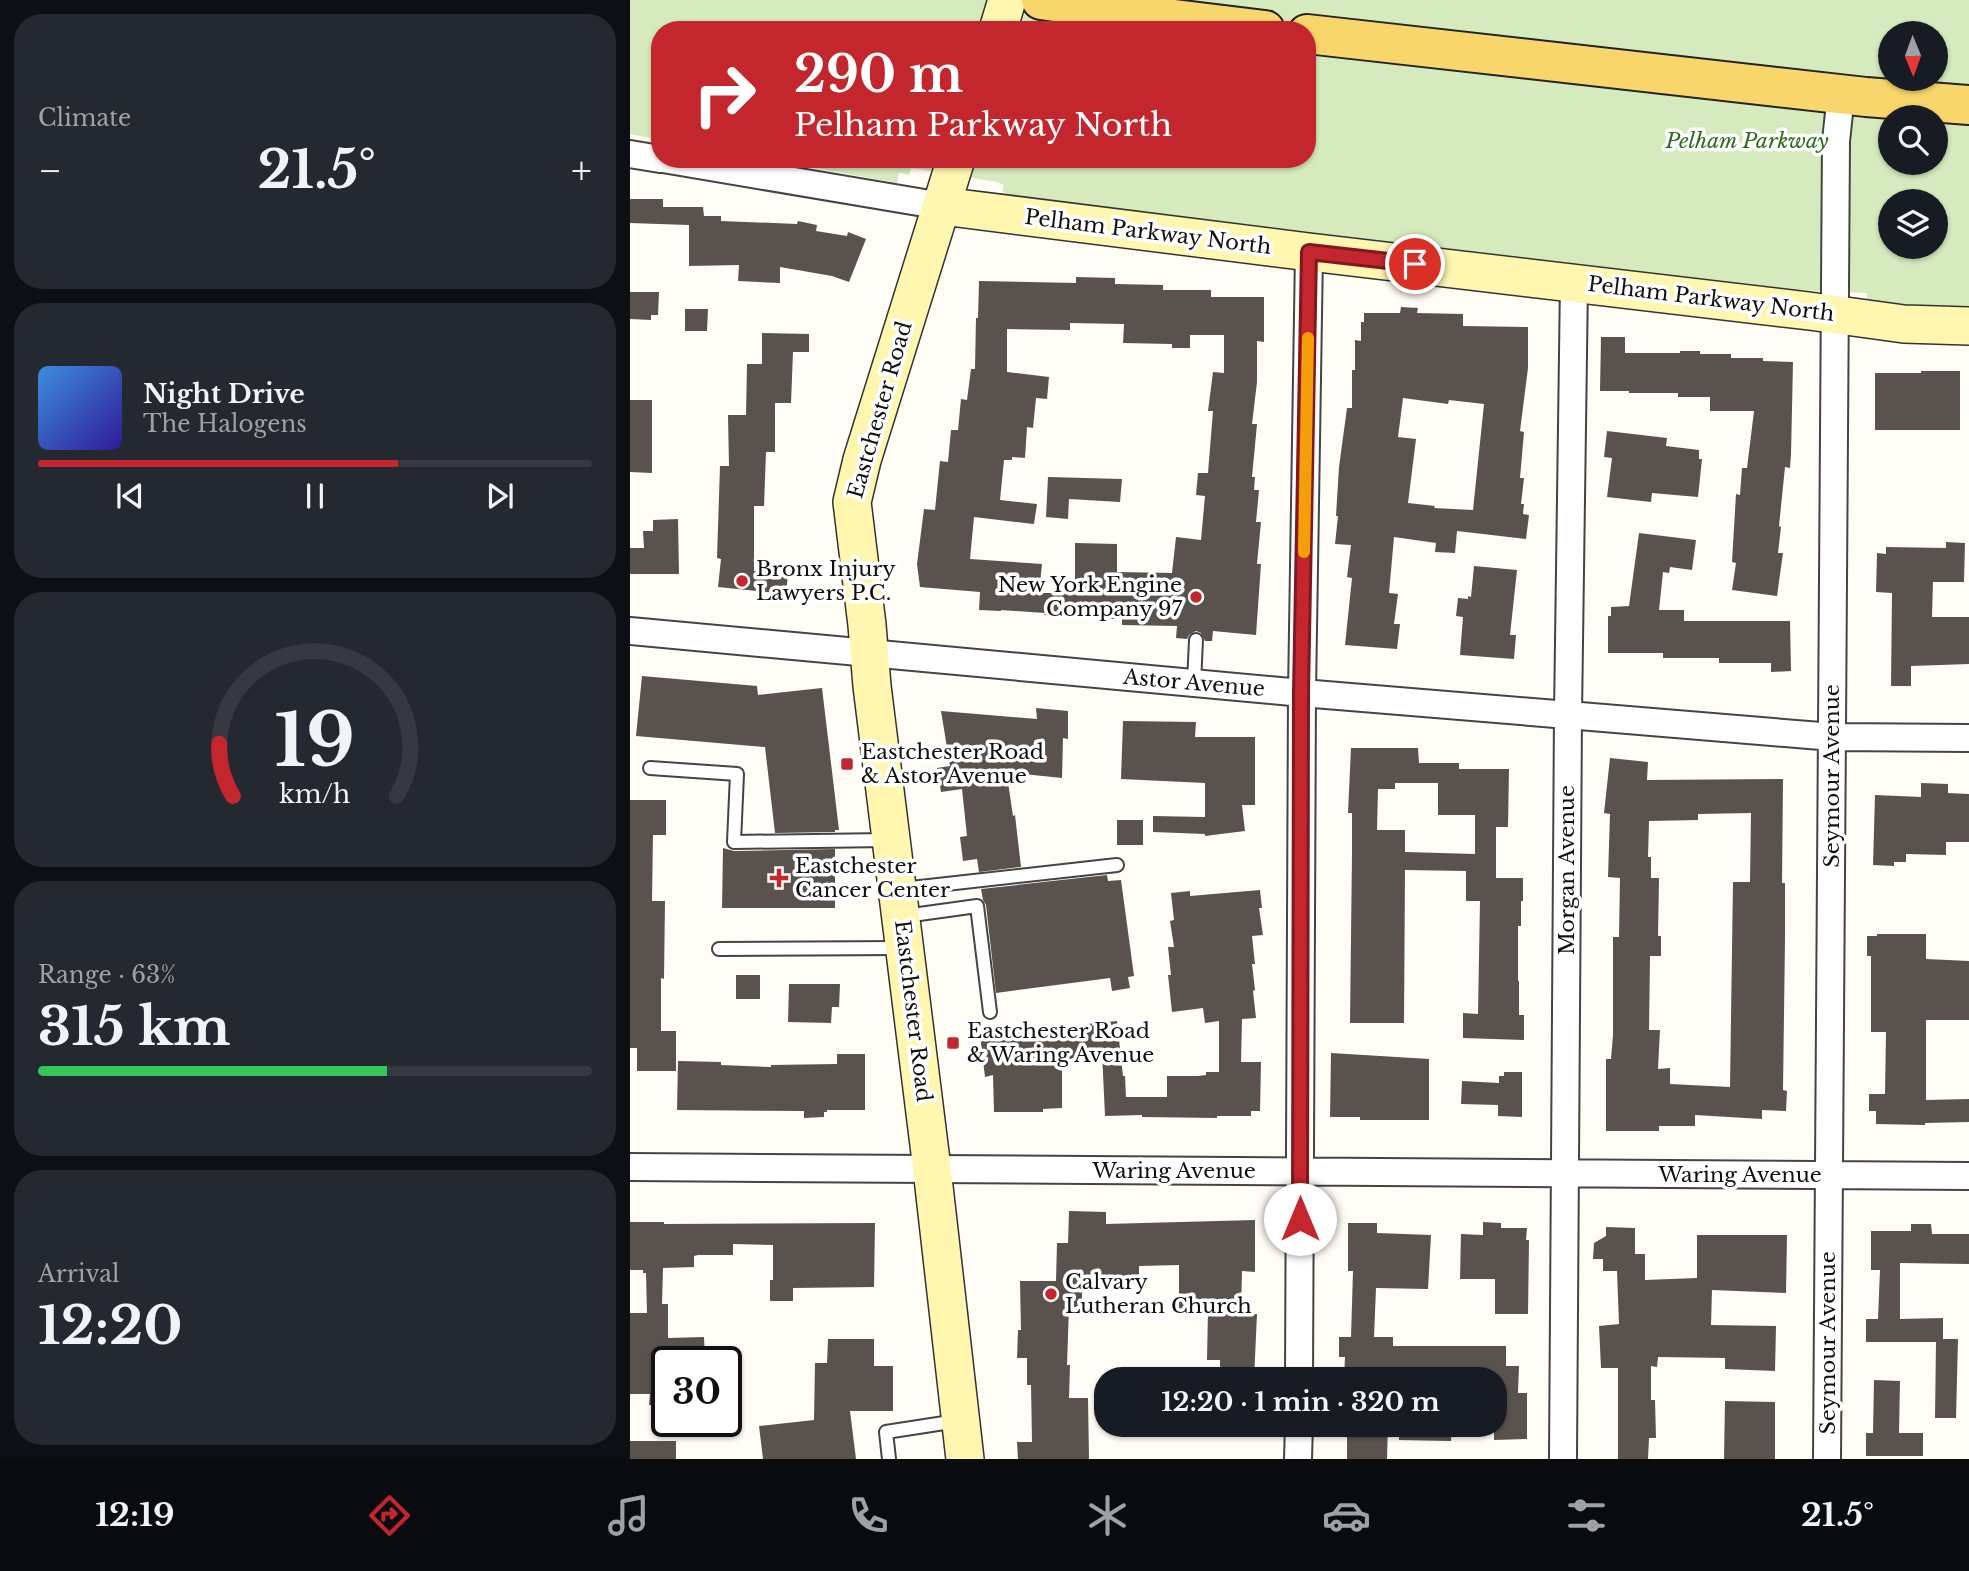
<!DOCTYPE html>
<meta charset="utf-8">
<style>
:root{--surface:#171b24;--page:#242831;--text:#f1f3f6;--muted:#9ea1a6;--line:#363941;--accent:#c4262e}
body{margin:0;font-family:"Libre Baskerville",serif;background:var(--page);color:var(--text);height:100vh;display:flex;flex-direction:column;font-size:26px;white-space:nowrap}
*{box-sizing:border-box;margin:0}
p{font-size:23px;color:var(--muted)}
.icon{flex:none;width:38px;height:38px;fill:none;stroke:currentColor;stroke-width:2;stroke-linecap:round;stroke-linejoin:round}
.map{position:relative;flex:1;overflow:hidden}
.sheet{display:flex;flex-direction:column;gap:14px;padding:14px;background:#0d0f14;width:630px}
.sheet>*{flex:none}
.guide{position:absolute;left:21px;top:21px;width:665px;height:147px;border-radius:28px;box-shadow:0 2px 5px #0004;background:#c4262e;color:#fff;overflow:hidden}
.needle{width:46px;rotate:179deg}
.controls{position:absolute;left:1248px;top:21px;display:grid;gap:14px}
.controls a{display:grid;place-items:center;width:70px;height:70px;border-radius:50%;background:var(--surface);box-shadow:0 2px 5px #0004;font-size:35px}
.speed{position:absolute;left:21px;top:1346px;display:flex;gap:14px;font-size:35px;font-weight:700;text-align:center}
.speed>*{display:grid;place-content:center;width:91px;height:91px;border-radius:50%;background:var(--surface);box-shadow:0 2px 5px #0004;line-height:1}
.speed .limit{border:4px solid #111;border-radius:10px;background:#fff;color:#111}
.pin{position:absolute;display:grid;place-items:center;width:60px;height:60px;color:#fff;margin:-30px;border:4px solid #fff;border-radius:50%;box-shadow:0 2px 7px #0007}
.me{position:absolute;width:77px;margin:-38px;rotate:0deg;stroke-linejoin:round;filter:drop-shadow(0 0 5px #0008)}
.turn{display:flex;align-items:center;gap:24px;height:147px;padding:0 28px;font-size:32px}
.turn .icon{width:91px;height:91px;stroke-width:2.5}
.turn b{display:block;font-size:49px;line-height:60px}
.big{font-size:52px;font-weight:800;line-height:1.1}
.sheet .card{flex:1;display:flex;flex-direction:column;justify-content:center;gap:10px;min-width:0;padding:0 24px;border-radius:28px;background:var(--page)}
.sheet .dial{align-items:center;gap:0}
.dial svg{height:182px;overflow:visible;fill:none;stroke:var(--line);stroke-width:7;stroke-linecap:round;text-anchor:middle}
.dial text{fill:var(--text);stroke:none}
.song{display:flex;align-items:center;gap:21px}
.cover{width:84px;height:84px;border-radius:10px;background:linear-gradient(135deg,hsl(210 70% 55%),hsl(250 70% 35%))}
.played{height:7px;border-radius:4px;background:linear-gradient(90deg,var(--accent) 65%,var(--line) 65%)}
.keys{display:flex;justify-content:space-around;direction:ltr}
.heat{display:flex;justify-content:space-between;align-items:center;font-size:38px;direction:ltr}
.charge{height:10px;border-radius:5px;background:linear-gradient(90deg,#34c759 63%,var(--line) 0)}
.trip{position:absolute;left:464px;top:1367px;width:413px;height:70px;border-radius:28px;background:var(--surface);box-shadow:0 2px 5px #0004;font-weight:800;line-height:70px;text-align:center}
.tab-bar{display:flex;height:112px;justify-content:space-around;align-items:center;background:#090b0e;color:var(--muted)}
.tab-bar .icon{width:49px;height:49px}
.tab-bar .active{color:var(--accent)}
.tab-bar b{font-size:32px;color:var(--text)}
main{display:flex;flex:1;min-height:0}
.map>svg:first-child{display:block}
</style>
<main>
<section class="sheet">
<div class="card"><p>Climate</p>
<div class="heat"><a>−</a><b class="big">21.5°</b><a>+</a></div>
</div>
<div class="card">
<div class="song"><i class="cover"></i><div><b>Night Drive</b><p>The Halogens</p></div></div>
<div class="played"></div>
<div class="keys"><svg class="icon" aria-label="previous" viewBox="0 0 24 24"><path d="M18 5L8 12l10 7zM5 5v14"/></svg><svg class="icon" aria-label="pause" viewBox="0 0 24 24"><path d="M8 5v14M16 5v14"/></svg><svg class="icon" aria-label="next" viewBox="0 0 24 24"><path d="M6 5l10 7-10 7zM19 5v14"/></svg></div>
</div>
<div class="card dial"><svg viewBox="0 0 100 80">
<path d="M14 69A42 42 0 1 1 86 69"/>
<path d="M14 69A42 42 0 0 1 8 46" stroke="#c4262e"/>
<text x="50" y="56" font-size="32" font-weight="700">19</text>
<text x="50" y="72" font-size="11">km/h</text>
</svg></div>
<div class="card"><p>Range · 63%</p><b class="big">315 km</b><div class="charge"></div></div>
<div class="card"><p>Arrival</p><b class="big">12:20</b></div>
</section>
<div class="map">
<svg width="1339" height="1459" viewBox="0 0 1339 1459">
<rect width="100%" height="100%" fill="#fffdf5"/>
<path fill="#d5ebbd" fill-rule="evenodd" d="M0,0h1339v313l-93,-6v-6l-9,-1v-7l-71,-3 -1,4 -789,-96 -1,-6 -3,-1 2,-6 -7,-3 -86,-14 -2,7 -10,-2 -2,10 -130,-24h540v-129h-647v110l-30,-6zM1260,33h46v46h-46zM1260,117h46v46h-46zM1260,201h46v46h-46z"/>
<path fill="#5a524d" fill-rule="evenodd" d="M0,199h33v8h40l1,9h17v5l76,3 1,-3 19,4 -1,6 31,5 1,-4 18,7 -17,43 -17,-6 -52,-9v16l-42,-2 1,-16 -50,1v-41l-59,-2z
M446,277l39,1v6l48,1v5h48v7h53v45l-7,-1v41l-5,42h5l-5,53h3l-1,13h5l-3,32h5l-4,42h4l-5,71 -43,-4 -1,10h-7l-4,-8 -5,-2 -7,4 -2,4 -11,-1 1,-12 -55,-1v-6h-47v-3l-31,-1 1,-2 -44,-3v1l-22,-1 1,-18 -60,-5 -3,-23 7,-55 11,1 5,-49 8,1 3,-32h7l3,-31 6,1 4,-31h4l1,-51h2l1,-37 97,2zM440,323l54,1 -1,19 49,1v4h18v-13h34v38l-11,-1 -5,39h5l-5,62h-10l-2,22 9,1 -4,44 -25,-3 -4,36 -55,-1v-28l-42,-1v50h-36l3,-29 -72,-5 4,-42 60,7 3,-20 -37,-4 4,-40h8v-3l13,1 2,-31 6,1 3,-30 11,1 2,-22 -42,-5v-43l63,1z
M0,292h29l-1,23h-7v5l-21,-1z
M771,307l17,1 -1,5 46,1v12l65,1v41l-8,63 4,1 -4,46h4l-3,26h3l-1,10 6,1 -3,24 -69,-8 -2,22 -20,-1 1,-9 -42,-6 -5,56 9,1 -4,30h6l-3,25 -52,-4 7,-67 -5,-1 4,-32 -16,-1 3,-28h-2l3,-49 8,-59h5v-38h3v-30l6,1v-19h3v-9h36zM773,398l45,6 1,-4 35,4 -11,106 -39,-2 1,-2 -27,-3 8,-64 -18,-2z
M55,309h23l-1,22h-22z
M132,333l47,1v18h-16l-2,51h-16v49h-9l-2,54h-10v65l34,3 -2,20 -68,-7 3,-28 -4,-1 3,-92h9l-1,-51h18l1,-51h15z
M971,337h24v16h55v-2h20v3h31v4h32v3l30,1 -2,92 -1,14 -5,-1 -6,59 2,1 -3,26h5l-6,43 -45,-6 4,-27 -4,-1 4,-68 4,1 2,-27h5l7,-57h-44v-14h-32v-4h-49v-2h-29z
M1291,371h39v59h-85v-57h46z
M0,400h22v73l-22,-1z
M977,431l60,7 -1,8 33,4v9h3l-4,38 -46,-4 -1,9 -44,-5 5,-39 -8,-1z
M418,477l74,2 -2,23 -51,-3 -1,20 -22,-2z
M48,519l1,55h-49v-26h14l-1,-17h10v-11z
M1009,533l57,7 -4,30 -22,-3 -1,6 -6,-1 -4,38h25v11h106l1,50 -20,1v-9h-52v-5h-56v-5h-55v-37h3v-9l18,-1z
M1316,542l19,1 -1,39h-31l-1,35h37v47l-58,2v20h-20l1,-93 -16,-1 1,-39 9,1v-7l60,1z
M844,566l43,4 -7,65h6l-2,24 -54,-4 3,-38 -7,-1 2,-18 10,1v-3l3,1z
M12,676l115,10 1,9 64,-7 17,142h-4v2l-60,1 -10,-86 -129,-11z
M406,708l32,3v28l-5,-1 -1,40 -48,-5 1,8 -7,1 5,34 2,-1 6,52 -42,5 -2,-13 -14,2 -3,-24 7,-1 -5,-47 -21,3 -4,-24 13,-2 -9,-55 96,8z
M493,721l73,1 -1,15h60v68h-13l3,26 -40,5v-2l-52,-2v-16l52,1v-34l-84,-4z
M721,748h67l1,15h40v6h50l-1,58h-12v51h27v23h-2v25h-3v55h1v34h5v25l-61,-2v-25l15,1 2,-113h-14v-30l-61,-1 -1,153h-54l2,-170v-40h-4zM765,783h43v32h37v39l-70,-2v-22h-28l1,-41h17z
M980,758l38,4 -1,18 136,-1 -1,104h3v56l-2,151 4,1 -1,20 -24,-1v9l-67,-4v11h-36v5h-53v-72h5l2,-24v-98h6l1,-59 -12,-1 2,-63 -6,-1zM1121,813l-1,69h-17l-3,205 -60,-3v-16l-12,1 2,-39h-11l1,-74h11v-20h-3l1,-58h-8v-21h-3l1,-36 49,-1v-6z
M1291,783l27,1v9l21,1v48h-23v13l-40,-1v8h-12v4l-21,-1 2,-70 46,2z
M0,800h36v35h-13l-1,66h13l-1,78 -3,-1v53h15v40h-39v-23h-7z
M487,820h26v25h-26z
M93,848l11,3 101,-2v59h-113z
M477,875l1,6 13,-1 13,96 -6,1 2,11 -18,3 -2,-13 -114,15 -10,-88 -3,-5 -2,-11z
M630,890l2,18h-3l4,27 -11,1 3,28h-3l3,26 -2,1 3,27 -14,1 -1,43h20l-1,49h-9v5h-34v2l-75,-1v-2l-37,1 -3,-64 -40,9v47l-19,1v3h-49l-1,-37 -8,2 -5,-42 137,-14 6,55h2l1,21h41v-21h31l8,-1v-3h13v-51l-14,2 -2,-15 -31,4 -4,-37h3l-3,-28h6l-4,-26 4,-1 -3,-27 19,-2v5z
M1247,934h49v25l43,2v59h-43v80l43,-1v23l-44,1v2l-49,-1v-13h-7v-17h16l1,-62h-15v-76h-4v-20h10z
M106,975h24v24h-24z
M159,984h51l-1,23h-7l-1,16 -43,-1z
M701,1053l98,6v61h-69v-3h-30z
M207,1054h28v56h-38v2h-3v5l-20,1v-7l-127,-1 1,-49 43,1v3l50,2v-2l66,-1z
M874,1072h18v45l-24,-1v-11l-37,-1 1,-23 37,2v-7h5z
M439,1211l37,1v12l149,-4v52l-13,-1 -1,43h16l-3,65h-34v-19h-13l1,-49 -29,-1v-45l-40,1v18h-20v-7h-37v30h-13l-2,58h3l-1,33h19l1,61h-71l-1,-17h15l-1,-57h-4v-27h-10l1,-28h3l-1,-49h36l1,-38h11z
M0,1222h34v2l211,-1 -1,64 -81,1v13h-23v-21h3v-35l-40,-1v11h-35l-4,1v11l-31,1 -1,36h6v34l36,-1 1,23 -38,2v43h-18l1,-11h-20v-81h17l-1,-40h-3v-3h-13z
M853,1222l18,1v5h26l-1,12h3l-1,74h-33v-35h-35l1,-45 22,1z
M718,1223h29v10l54,2 -3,54 -52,-1 -2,49h19v9h113v20h13l-1,27h9v46l-33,1v-61l-107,-2v2h-43l1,-22h-6v-20h12l2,-66h-5z
M1281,1224h20l1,10h37v30l-69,-1v56l43,-1v21h15l-2,79h-21l1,-76h-70v-23h12l2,-49h-9v-39h40z
M976,1227l29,1v26h10v26l52,-2v-43h90l-1,58 -74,-3 -1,35 65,1 -1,45 -50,-2v-11l-67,-1 -1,10 -6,-1v34h4l1,38h-7l-1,21h-30v-91h-17l-2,-42 20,-2 -2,-53h-14v-12h-10l1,-16 12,-7z
M198,1339h46v27h19v45h-43l6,48h-93l-4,-33 55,-6 1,-57h12z
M1244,1380l26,1 -1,52h24v23h-57v-23h7z
M1095,1401l50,1v57h-51z
M717,1424h41l-1,35h-40z
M769,1424h53l-1,17 -52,-1z
M0,1441h46v18h-46z"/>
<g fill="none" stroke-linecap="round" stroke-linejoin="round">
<g stroke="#444" stroke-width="16">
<path id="lane" d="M564,683l2,-43
M20,768l87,6 -3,68 154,-2
M272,889l215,-24
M275,916l72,-10 13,106
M89,949l182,-1
M259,1459l-3,-27 71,-11"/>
</g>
<g stroke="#444" stroke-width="30">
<path id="street" d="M0,154l30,5
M33,159l279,47
M0,631l672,62 531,44 136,1
M0,1167l1339,9
M669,1379l3,-686 7,-441
M668,1459l1,-35
M933,1459l5,-744 6,-433
M1197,1459l9,-1318 5,-47"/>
</g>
<g stroke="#333" stroke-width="40">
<path id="secondary" d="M368,30l9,-30
M326,159l-94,301 -10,42 15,123 5,61 60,483 33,290
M312,206l367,46 500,59 95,13 65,2"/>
</g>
<g stroke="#222" stroke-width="42">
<path id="primary" d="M411,0l108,16 116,14
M677,34l559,63 103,8"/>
</g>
<use href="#lane" stroke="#fff" stroke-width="12"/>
<use href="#street" stroke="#fff" stroke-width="26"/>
<use href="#secondary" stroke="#fff6b0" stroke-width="37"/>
<use href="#primary" stroke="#f9d66b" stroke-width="38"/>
</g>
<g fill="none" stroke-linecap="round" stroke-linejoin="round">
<g stroke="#7f191e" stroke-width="18">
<path id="route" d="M670,1219l1,-526 8,-441 106,12"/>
</g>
<use href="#route" stroke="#c4262e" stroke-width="12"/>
<path stroke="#f59e0b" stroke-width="12" d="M674,552l4,-214"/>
</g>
<g fill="#c4262e" stroke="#fff" stroke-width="2.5">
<circle cx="112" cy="581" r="7"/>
<circle cx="566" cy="597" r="7"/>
<rect x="210" y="757" width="14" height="14" rx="3.5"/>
<path d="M145.5 867.5h7v7h7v7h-7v7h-7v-7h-7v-7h7z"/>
<rect x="316" y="1036" width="14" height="14" rx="3.5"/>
<circle cx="421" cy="1294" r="7"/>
</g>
<g text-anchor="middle" stroke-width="7" stroke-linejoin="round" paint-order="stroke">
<g font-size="21" font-style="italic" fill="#2f6b1f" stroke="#fff">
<text x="1117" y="148">Pelham Parkway</text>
</g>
<g font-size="21" fill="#111" stroke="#fff">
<text transform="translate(518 232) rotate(7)" y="7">Pelham Parkway North</text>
<text transform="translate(1081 299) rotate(7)" y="7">Pelham Parkway North</text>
<text transform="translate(250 410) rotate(-74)" y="7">Eastchester Road</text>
<text transform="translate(564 683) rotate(5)" y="7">Astor Avenue</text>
<text transform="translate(1202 776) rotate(-90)" y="7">Seymour Avenue</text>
<text transform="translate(937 870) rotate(-90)" y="7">Morgan Avenue</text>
<text transform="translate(283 1011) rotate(83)" y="7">Eastchester Road</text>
<text x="544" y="1178">Waring Avenue</text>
<text x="1110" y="1182">Waring Avenue</text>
<text transform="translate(1198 1343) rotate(-90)" y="7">Seymour Avenue</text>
</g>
<g font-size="21" fill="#111" stroke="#fff" text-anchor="start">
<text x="126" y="576">Bronx Injury<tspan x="126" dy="24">Lawyers P.C.</tspan></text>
<text x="552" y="592" text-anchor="end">New York Engine<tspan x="552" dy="24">Company 97</tspan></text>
<text x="231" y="759">Eastchester Road<tspan x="231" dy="24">&amp; Astor Avenue</tspan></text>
<text x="165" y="873">Eastchester<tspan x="165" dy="24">Cancer Center</tspan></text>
<text x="337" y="1038">Eastchester Road<tspan x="337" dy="24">&amp; Waring Avenue</tspan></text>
<text x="435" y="1289">Calvary<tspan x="435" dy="24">Lutheran Church</tspan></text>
</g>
</g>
</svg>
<div class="controls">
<a><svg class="needle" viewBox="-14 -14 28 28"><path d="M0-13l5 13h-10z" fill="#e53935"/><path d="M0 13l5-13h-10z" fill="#9ea1a6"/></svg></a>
<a><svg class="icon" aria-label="search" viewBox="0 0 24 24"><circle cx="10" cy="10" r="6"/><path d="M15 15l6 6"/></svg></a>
<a><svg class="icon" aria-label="layers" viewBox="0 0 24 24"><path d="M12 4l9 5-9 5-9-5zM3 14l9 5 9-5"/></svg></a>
</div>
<div class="speed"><div class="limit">30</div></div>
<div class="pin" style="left:785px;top:264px;background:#d93025"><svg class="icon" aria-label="arrive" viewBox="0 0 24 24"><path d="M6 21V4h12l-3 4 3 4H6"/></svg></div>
<svg class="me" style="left:670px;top:1219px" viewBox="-20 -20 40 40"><circle r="19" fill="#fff"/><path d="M0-13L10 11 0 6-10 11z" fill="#c4262e"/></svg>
<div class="trip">12:20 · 1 min · 320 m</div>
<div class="guide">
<div class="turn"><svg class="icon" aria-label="right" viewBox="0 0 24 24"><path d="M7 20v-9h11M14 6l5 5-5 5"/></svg><div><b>290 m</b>Pelham Parkway North</div></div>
</div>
</div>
</main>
<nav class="tab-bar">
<b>12:19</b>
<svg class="icon active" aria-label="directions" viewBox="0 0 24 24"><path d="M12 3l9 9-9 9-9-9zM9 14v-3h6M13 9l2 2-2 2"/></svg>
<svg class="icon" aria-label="music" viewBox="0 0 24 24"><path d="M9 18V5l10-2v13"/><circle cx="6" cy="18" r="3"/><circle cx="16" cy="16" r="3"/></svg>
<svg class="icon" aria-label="phone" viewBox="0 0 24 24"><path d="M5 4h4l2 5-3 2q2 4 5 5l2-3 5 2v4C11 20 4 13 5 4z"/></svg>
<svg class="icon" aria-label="climate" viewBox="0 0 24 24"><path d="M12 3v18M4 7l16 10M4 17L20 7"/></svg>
<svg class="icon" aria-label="car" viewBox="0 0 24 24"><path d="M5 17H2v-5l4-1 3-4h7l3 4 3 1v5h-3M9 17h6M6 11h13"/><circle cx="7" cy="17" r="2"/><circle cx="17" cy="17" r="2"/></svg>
<svg class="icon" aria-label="filters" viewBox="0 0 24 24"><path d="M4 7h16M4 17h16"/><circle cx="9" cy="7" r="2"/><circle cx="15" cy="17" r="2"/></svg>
<b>21.5°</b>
</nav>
